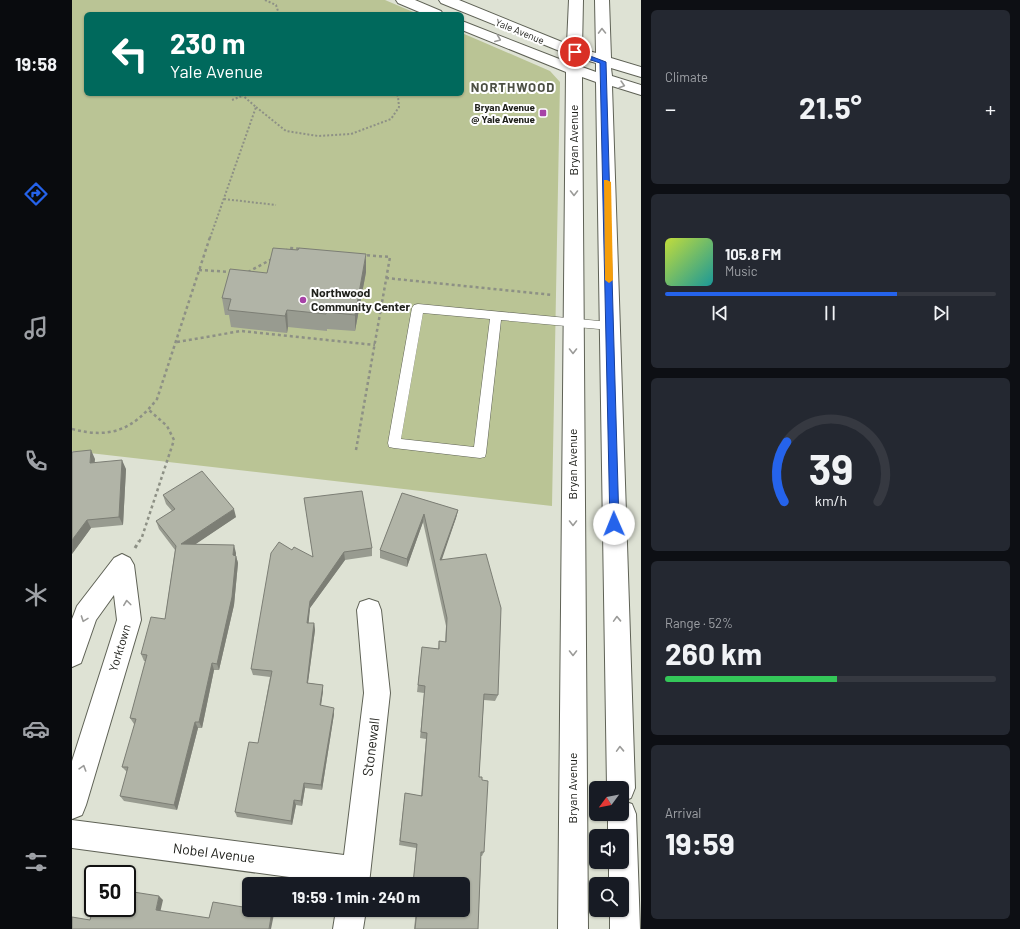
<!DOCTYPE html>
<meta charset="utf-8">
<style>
:root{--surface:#171b24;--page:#242831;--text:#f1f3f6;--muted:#9ea1a6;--line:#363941;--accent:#2563eb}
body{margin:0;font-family:Barlow,sans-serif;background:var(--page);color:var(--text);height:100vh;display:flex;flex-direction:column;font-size:15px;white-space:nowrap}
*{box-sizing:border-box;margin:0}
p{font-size:13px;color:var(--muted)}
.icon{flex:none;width:22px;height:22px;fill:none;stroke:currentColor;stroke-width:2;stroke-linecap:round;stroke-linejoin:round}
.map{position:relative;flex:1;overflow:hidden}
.panel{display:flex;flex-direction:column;gap:10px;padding:10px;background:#0d0f14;width:379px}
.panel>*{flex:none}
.hud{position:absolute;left:12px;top:12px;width:380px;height:84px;border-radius:6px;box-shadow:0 1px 3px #0004;background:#00695c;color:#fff;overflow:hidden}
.needle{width:26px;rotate:238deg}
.fabs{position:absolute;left:517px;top:781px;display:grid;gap:8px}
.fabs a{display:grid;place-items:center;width:40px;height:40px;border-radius:6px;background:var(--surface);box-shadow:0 1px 3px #0004;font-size:20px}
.speed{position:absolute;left:12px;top:865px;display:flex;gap:8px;font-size:20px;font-weight:700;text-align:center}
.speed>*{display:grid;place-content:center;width:52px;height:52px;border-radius:50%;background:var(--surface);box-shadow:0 1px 3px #0004;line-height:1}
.speed .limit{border:2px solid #111;border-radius:6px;background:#fff;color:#111}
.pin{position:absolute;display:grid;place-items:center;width:34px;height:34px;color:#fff;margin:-17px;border:2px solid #fff;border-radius:50%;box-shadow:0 1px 4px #0007}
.me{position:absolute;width:44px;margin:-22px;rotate:359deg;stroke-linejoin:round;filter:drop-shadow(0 0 3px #0008)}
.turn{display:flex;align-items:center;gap:14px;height:84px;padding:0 20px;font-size:18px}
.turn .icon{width:52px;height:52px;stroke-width:2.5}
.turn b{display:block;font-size:28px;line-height:34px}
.big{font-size:30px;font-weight:700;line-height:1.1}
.panel .tile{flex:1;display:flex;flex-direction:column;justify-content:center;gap:6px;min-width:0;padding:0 14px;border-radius:6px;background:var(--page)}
.panel .dial{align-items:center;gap:0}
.dial svg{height:104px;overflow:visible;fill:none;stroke:var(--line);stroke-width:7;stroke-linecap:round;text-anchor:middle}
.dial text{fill:var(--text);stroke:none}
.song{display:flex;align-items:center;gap:12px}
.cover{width:48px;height:48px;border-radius:6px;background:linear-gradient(135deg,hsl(70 70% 55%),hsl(180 70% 35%))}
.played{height:4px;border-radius:2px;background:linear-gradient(90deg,var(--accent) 70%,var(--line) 70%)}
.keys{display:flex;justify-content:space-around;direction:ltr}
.heat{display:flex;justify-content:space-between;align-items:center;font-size:22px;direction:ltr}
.charge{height:6px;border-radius:3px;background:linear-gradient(90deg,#34c759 52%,var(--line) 0)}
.trip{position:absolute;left:170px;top:877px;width:228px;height:40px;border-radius:6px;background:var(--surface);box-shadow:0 1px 3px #0004;font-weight:700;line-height:40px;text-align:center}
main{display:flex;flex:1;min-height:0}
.dock{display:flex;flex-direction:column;width:72px;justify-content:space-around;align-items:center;background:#090b0e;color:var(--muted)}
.dock .icon{width:28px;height:28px}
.dock .active{color:var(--accent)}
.dock b{font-size:18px;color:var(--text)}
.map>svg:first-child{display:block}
</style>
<main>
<nav class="dock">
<b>19:58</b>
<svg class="icon active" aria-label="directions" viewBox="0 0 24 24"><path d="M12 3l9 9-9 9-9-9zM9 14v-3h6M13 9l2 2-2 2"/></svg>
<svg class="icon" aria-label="music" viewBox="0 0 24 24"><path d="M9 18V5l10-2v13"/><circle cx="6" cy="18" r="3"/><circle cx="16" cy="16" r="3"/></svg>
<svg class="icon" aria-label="phone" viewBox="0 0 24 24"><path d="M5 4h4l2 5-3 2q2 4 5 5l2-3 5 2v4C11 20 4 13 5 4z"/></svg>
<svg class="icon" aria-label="climate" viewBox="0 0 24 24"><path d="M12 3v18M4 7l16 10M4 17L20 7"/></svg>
<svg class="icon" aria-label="car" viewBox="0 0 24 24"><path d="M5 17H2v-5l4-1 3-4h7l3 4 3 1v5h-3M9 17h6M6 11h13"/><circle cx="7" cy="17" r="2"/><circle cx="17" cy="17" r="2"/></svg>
<svg class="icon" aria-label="filters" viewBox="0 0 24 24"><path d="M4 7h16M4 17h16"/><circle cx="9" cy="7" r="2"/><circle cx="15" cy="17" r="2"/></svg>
</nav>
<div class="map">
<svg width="569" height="929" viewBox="0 0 569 929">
<rect width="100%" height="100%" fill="#dee2d4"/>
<path fill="#bac495" d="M0,0h313l33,14h-332v80h376v-61l88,38 10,11 -8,424 -480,-55z"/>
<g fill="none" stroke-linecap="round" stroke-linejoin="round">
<g stroke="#5f6256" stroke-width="1">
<path id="lane" d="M346,304l192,18 4,1 2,3 -2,3 -4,1 -109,-10 -15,133 -1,4 -5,1 -86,-10 -5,-1 -1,-4 24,-135 2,-3zM351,313l67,6 -16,128 -73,-8z"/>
</g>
<g stroke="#5f6256" stroke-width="2">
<path id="street" d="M50,554l8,4 4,7 7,55 -55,185 -4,10 -10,4v-58l45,-141 -3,-25 -18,25 -15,43 -9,4v-48l2,-5 3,-8 37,-48z
M297,599l9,3 3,8 9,83 -21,191h-28l-269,-36v-28l272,35 20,-162 -7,-83 3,-8z
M264,910h30l-3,19h-30z"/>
</g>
<g stroke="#5f6256" stroke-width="2">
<path id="secondary" d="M324,0h19l26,11 2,3h-19l-26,-11z
M367,0h20l108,44 2,-44h14l-1,49 14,4 -1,-53h14l2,58 30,9v10l-30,-9 1,8 29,9v10l-29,-9 23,702 -4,10 -8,3 9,3 4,10 4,115h-30v-19h12v-26h-13v-22h13v-26h-14v-22h14v-26h-15l-11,-706 -14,-5 6,852h-30l8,-857 -104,-42v-9l105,41v-8l-126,-51zM510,59l14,4v9l-14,-5z"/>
</g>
<path stroke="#8d9085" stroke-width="2" stroke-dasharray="2 2" stroke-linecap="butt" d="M193,0l11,5 3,9
M160,100l10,-4
M184,107l30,24 32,5 33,-2 40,-15 8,-12 -1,-11 -3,-2
M152,199l52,6
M138,238l46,-131 -15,-13"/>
<path stroke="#8d9085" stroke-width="2.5" stroke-dasharray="3 3" stroke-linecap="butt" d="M213,251l5,-3 11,1
M127,270l33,2
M176,272l24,-13
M314,278l167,17
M105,342l64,-11 134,14
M0,429c38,10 61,1 85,-30l53,-162
M284,450l34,-193 -26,-2
M67,542l3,-5 32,-97 -7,-14 -18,-16"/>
<path stroke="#8d9085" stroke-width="3" stroke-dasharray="3.5 3.5" stroke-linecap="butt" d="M63,548l4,-7"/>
<use href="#lane" fill="#fff" fill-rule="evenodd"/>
<use href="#street" fill="#fff" fill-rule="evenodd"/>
<use href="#secondary" fill="#fff" fill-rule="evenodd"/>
</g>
<path fill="#989b90" d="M294,272l-11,59 -28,-2v2l-39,-4 -1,6 -56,-6 -2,-12h-4l-3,-17 45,-25z
M23,459l-1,3 32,7 -3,56 -32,3 -19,26z
M330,493l56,17 -2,8 -15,42 57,135 -3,6 -11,-1 -5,77 5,75 -2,4h-1l-3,73h-64l2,-19h47v-26h-50l3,-36 -17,-3 6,-52 16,3 5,-57 -6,-1 4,-45 -7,-1 5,-45 16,2 1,-8 6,1 1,-16 -23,-104 -16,45 -27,-9v-8z
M91,495l73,22 -41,27 41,9v3l2,7 -4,42 -15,65h-5l-12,58h-4l-21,82 -53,-9 -4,-5 7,-24 -5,-5 13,-43h-1l-4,-6 16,-57h-2l-3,-7 24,-35 10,-69 -16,-21 -3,-8 16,-10 -6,-7z
M232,498l68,50v8l-27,4 -35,48 -2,15h6l1,7 -7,53 15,2v6l-2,15 13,8 -12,76 -17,-2 -3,18 -6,-1 -4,20 -55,-8 -2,-5 23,-69 12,-66 -17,-2 -2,-6 41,-119 21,7z"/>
<path fill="#7c7e75" d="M294,254v18l-11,59v-16z
M215,310l1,17 -1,6 -2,-17z
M19,450l4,9 -1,12 -4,-8z
M50,460l4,9 -3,56 -4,-8z
M162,509l2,8 -52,35 -3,-8z
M386,510l-2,8 -17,50 1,-8z
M352,514l-1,8 -16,45v-8z
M15,520l4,8 -19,26v-14z
M162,545l2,8 -1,10 -2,-8z
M272,552l1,8 -35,48 -2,22 -1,-7 3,-22z
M164,556l2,7 -4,42 -15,65 -2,-6z
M242,623l1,7 -8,59v-6z
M140,663l2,7 -12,58 -3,-6z
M251,685v6l-3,20v-6z
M262,708v6l-12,76 -1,-5z
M123,722l3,6 -21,82 -3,-5z
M232,783l1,5 -3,18 -1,-5z
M222,800l2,5 -4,20 -1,-4z
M87,896l4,4 -3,13 -4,-3z
M200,911l2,3 -3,15h-2z"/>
<path fill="#b1b4a7" stroke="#7c7e75" d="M201,248l25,2 1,-2 67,6 -11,61 -29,-3v2l-39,-4 -2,6 -57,-6 3,-11 -9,-1 8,-29 37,4z
M19,450l-1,13 32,-3 -3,57 -32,3 -15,20v-88z
M130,471l32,38 -53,35 53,1 -1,10 3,1 -4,41 -15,67 -5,-1 -13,59h-4l-21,83 -54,-9 8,-29h-6l14,-48 -6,-1 17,-63 -6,-1 10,-37 14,2 11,-73 -20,-25 19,-12 -12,-14z
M290,491l10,57 -28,4 -34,49 -3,22h7l-7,60 16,2 -3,20 14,3 -13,77 -17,-2 -3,18 -7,-1 -3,21 -56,-9 14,-70 9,1 14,-72 -21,-2 20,-116 8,-11 13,8 2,-3 19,10 -9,-59z
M330,493l56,17 -18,50 46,-6 15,54 -3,87 -14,-1 -5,83h3v3l6,1 -4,71h-3l-3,77h-63l2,-19h46v-26h-50l4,-40 -17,-3 5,-48 17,3 5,-63 -6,-1 4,-46 -7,-1 4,-38 17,2v-8l7,1 1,-24 -23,-104 -17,45 -27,-9z
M55,891l32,5 -3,14 53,8 4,-16 36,6v2h17l6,1 -3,18h-197v-12l18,3 3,-12h34z"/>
<defs><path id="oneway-chevron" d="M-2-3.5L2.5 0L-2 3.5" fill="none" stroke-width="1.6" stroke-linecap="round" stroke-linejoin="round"/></defs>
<g stroke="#9b9b99">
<use href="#oneway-chevron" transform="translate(530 31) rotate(-91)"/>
<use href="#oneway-chevron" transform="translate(426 39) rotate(22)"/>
<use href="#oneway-chevron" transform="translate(550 85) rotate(16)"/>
<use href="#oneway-chevron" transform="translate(502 193) rotate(90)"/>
<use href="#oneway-chevron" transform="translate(501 351) rotate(90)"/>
<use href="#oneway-chevron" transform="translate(501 523) rotate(90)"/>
<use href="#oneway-chevron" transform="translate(55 603) rotate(-97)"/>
<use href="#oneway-chevron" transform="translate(12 619) rotate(110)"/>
<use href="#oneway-chevron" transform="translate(545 619) rotate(-92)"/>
<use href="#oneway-chevron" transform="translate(501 653) rotate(90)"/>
<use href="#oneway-chevron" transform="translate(548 749) rotate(-92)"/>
<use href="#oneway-chevron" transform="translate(11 768) rotate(-73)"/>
</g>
<path fill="#2563eb" stroke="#184099" d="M500,51h5l29,11 13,462 -1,3 -4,1 -3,-1 -1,-3 -10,-461 -28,-9z"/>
<path fill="#f59e0b" d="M532,180h3l4,2 2,98 -4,3 -4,-3z"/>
<g fill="#a742a7" stroke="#fff" stroke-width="1.5">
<rect x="467" y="109" width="8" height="8" rx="2"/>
<circle cx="231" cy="300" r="4"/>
</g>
<g text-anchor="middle" stroke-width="4" stroke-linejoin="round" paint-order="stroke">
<g font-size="10" fill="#20211c" stroke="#fff">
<text transform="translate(448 31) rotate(22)" y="4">Yale Avenue</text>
</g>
<g font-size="10" font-weight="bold" fill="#20211c" stroke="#fff" text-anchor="end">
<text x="463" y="111">Bryan Avenue<tspan x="463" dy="12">@ Yale Avenue</tspan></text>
</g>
<g font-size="12" fill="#20211c" stroke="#fff">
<text transform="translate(502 140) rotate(-90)" y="4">Bryan Avenue</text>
<text transform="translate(501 464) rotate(-90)" y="4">Bryan Avenue</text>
<text transform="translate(48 648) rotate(-73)" y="4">Yorktown</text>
<text transform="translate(501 788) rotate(-90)" y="4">Bryan Avenue</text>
</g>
<g font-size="12" font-weight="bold" fill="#20211c" stroke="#fff" text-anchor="start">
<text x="239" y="297">Northwood<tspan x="239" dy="14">Community Center</tspan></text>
</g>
<g font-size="13" font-weight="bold" letter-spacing="1" fill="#4d5044" stroke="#fff">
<text x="441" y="92">NORTHWOOD</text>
</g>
<g font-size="14" fill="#20211c" stroke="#fff">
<text transform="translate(299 747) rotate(-83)" y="5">Stonewall</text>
<text transform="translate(142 853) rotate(7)" y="5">Nobel Avenue</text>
</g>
</g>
</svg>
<div class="fabs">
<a><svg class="needle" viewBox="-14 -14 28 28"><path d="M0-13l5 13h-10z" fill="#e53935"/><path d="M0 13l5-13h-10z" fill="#9ea1a6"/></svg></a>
<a><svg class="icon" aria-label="sound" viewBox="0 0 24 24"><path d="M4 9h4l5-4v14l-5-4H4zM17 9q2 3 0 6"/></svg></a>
<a><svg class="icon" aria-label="search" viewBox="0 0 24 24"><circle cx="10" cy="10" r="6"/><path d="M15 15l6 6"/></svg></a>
</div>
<div class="speed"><div class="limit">50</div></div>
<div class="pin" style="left:503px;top:52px;background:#d93025"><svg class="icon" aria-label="arrive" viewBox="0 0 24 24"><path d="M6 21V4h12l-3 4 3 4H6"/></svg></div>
<svg class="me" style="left:542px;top:524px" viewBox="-20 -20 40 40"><circle r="19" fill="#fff"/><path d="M0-13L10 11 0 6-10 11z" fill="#2563eb"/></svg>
<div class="trip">19:59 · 1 min · 240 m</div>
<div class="hud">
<div class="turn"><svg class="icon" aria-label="left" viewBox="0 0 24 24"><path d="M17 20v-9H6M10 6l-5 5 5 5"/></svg><div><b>230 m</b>Yale Avenue</div></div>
</div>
</div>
<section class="panel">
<div class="tile"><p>Climate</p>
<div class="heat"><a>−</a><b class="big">21.5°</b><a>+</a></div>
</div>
<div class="tile">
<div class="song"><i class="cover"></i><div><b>105.8 FM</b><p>Music</p></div></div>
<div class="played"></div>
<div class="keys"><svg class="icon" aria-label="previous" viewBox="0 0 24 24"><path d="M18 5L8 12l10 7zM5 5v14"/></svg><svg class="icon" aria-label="pause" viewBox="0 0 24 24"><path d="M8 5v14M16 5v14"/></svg><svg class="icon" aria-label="next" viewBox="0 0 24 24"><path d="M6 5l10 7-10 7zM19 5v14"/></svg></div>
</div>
<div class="tile dial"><svg viewBox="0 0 100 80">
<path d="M14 69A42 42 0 1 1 86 69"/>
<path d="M14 69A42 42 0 0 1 16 23" stroke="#2563eb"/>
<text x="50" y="56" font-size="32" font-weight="700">39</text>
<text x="50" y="72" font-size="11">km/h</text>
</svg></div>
<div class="tile"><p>Range · 52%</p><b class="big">260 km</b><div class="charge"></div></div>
<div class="tile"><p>Arrival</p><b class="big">19:59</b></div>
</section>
</main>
